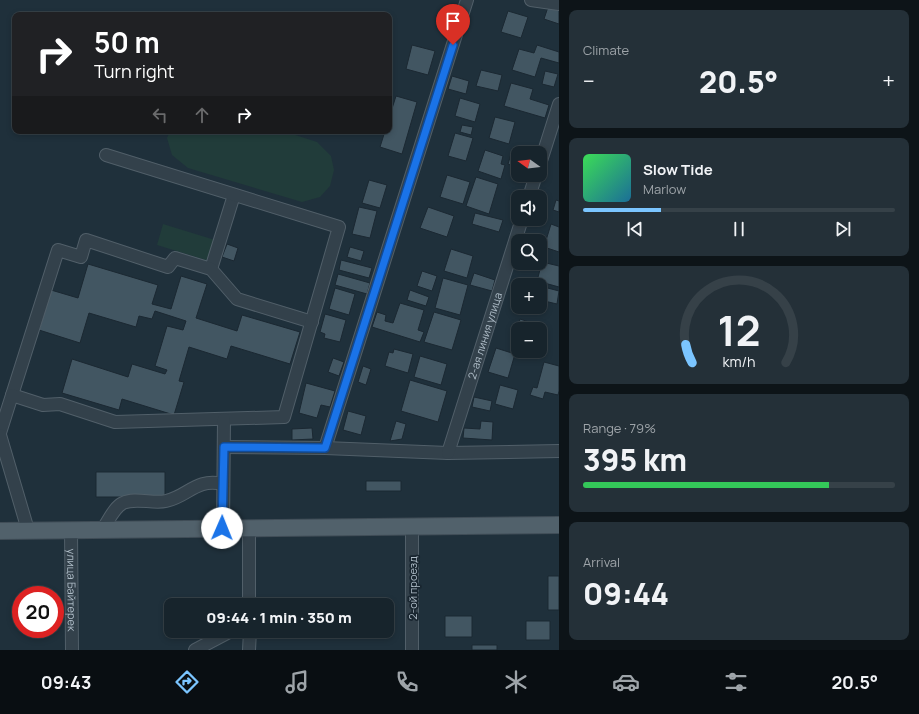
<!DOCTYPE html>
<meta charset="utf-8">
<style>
:root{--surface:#17242c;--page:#243038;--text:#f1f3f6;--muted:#9ea4a9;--line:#364148;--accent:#7bc5ff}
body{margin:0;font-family:Manrope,sans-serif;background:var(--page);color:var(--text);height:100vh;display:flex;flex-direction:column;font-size:15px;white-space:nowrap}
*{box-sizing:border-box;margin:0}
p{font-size:13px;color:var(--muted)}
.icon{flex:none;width:22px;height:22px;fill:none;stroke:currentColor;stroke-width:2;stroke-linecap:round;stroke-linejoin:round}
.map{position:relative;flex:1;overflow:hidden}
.panel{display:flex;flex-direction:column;gap:10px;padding:10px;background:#0d1418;width:360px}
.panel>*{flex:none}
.guide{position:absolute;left:12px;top:12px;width:380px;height:122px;border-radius:8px;box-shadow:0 2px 6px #0003,0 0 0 1px var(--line);background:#202124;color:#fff;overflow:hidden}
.needle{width:26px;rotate:285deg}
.fabs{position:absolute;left:511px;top:146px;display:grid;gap:8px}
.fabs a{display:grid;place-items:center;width:36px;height:36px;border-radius:8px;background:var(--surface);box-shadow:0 2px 6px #0003,0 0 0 1px var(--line);font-size:20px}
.speed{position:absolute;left:12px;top:586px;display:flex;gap:8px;font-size:20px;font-weight:700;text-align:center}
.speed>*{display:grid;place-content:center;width:52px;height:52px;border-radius:50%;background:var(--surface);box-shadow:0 2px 6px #0003,0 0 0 1px var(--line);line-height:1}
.speed .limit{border:6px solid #d22;background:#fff;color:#111}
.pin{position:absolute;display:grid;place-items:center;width:34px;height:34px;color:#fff;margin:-41px -17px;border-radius:50% 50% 50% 0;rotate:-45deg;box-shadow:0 0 4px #0007}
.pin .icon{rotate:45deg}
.me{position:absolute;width:44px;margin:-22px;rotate:1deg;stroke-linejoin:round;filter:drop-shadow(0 0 3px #0008)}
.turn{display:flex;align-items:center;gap:14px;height:84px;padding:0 16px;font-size:18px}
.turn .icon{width:52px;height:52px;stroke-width:2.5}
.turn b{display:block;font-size:28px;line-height:34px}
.lanes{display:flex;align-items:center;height:38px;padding:0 16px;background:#0003;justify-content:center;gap:20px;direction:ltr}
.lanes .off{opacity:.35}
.big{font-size:30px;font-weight:800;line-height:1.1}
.panel .card{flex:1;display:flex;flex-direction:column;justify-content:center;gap:6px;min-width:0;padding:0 14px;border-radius:8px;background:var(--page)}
.panel .dial{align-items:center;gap:0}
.dial svg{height:104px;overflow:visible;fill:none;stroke:var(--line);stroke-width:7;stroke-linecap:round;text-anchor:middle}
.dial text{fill:var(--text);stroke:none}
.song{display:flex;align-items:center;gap:12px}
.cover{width:48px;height:48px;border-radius:6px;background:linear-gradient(135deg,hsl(130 70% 55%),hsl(200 70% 35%))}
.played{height:4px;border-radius:2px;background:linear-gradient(90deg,var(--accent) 25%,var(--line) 25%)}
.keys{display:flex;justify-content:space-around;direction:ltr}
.heat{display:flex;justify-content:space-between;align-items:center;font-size:22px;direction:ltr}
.charge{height:6px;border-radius:3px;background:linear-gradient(90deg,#34c759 79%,var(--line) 0)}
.trip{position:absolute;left:164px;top:598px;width:230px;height:40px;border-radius:8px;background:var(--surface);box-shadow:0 2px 6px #0003,0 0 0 1px var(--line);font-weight:800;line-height:40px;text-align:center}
.tab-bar{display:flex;height:64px;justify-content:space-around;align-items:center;background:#090e12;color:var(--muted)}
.tab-bar .icon{width:28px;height:28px}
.tab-bar .selected{color:var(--accent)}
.tab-bar b{font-size:18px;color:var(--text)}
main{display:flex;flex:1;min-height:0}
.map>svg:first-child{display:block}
</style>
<main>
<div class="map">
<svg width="559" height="650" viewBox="0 0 559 650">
<rect width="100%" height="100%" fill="#1f303b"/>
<path fill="#213c3a" d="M170,131h113l34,11 14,14 3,14 -4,16 -10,11 -18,5 -114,-34 -16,-13 -5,-17z
M163,224l52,16 -6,21 -52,-16z"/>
<path fill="#425662" stroke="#1b2832" d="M548,7l11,3v14l-15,-5z
M508,11l20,6 -7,21 -20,-6z
M412,45l23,6 -7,24 -22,-6z
M537,45l22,7v11l-18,-5 -6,19 -23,-7 7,-21 15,4z
M481,70l21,5 -4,16 -22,-5z
M545,71l13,3 -4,13 -12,-3z
M452,76l17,5 -3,13 -18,-5z
M511,83l22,6 -3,10 19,6 -4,13 -41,-12z
M396,96l21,6 -15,52 -22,-7 5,-16h4v-13z
M460,98l20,6 -5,18 -20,-6z
M495,117l20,5 -6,22 -20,-6z
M462,125l11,2 -2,8 -11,-3z
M455,133l18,5 -7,23 -18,-5z
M485,150l18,6 -2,8 4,1 -4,14 -23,-8z
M512,151l7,2 -1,15 -10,-4z
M447,175l23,7 -7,22 -23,-7z
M476,177l22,7 -9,30 -23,-8z
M369,180l18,5 -7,23 -18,-5z
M556,200l3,1v11l-6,-2z
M359,207l18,4 -7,27 -18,-4z
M428,207l26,9 -7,21 -27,-9z
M475,213l28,7 -4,12 -27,-8z
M551,224l8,3v25l-15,-5z
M227,244l11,4 -4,13 -12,-4z
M350,247l14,4 -3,10 -14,-4z
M451,249l22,7 -6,22 -23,-7z
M341,260l31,8 -3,10 -30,-8z
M542,262l17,4v21l-22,-6z
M88,264l70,21 -6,19 19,5 10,-33 26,8 -11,34 41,13 5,-16 58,17 -10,32 -59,-18 -4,13 -38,-12 -10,34 5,1 -10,33 -52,-16 -3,11 -57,-17 10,-34 56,18 4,-13 33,10 2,-4 -12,-4 12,-40 16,4 3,-9 -31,-10 -3,8 -13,-3 -3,11 -47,-14 -9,30 -41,-13 12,-40 27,8z
M422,271l15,5 -5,15 -15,-5z
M474,273l21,7 -3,11 -22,-6z
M338,274l32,9 -3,11 -32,-9z
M443,278l25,7 -8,30 -25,-7z
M540,286l19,5 -2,13 -17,-4z
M335,288l20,6 -6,21 -20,-6z
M410,290l19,7 -3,9 -19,-6z
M400,303l24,7 -6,20 6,2 -4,10 -48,-15 5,-15 9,3 -1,6 8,2z
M434,312l27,8 -9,30 -28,-8z
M325,314l21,6 -6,22 -16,-4 1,-4 -5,-2z
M520,319l21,7 -1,4 -22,-1v12l-4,-1z
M496,348l19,6 -7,24 -20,-6z
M394,349l19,5 -5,19 -23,-7 4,-14 4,1z
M420,356l27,8 -6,21 -27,-8z
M333,358l11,4 -5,14 -11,-4z
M544,362l15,4v25l-1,4 -13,-3 -2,7 -13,-4 3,-8 4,1z
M363,366l8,3 -5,16 -8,-3z
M410,380l37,11 -9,31 -37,-11z
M306,383l29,8 -5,16 -9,-2 -4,13 -18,-5z
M500,385l18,5 -5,19 -18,-5z
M474,397l18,4 -2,10 -18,-4z
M348,411l18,5 -5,19 -18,-5z
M396,421l10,3 -4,15 -12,2z
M481,421l12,1 -1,18 -29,-2 1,-10 16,1z
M312,428l1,11 -21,1v-11z
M96,472h69v25h-69z
M366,481h35v10h-35z
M548,576h11v34h-11z
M445,616h27v21h-27z
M526,621h24v19h-24z
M472,645h25v5h-25z"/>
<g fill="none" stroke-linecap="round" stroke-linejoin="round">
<g stroke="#515f69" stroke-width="14">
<g id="minor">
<path d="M531,0l28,4"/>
<path d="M540,164l19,-60"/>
<path d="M529,197l7,-22"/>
<path d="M211,269l23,-74"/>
<path d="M12,395l46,-145 23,7 5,-17 82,27 7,-9 36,11 26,30 75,23"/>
<path d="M0,433l12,-38 31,10 17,-1 55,18 169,-5 55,-190 -233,-72"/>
<path d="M0,435l28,95"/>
<path d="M224,447l101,1 123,5 111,-2"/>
<path d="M325,448l142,-448"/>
<path id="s1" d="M448,453l74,-234"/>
<path d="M412,526v124"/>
<path d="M223,528l1,-109"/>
<path d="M249,528v77"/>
<path id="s2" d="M71,530l1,120"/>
<path d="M102,530c6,-8 12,-23 21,-27 12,-6 30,1 43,-2 23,-5 29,-23 57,-17"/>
<path d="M195,650l36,-19"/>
<path d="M249,650l1,-19"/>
</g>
</g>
<g stroke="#404d57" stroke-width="18">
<path id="major" d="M0,531l559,-6"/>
</g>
<use href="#minor" stroke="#33414b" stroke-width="12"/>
<use href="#major" stroke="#51616b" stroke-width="16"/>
</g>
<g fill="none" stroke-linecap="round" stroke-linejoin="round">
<g stroke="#114b97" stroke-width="10">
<path id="route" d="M222,528l2,-81 101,1 128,-403"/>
</g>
<use href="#route" stroke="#1a73e8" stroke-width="7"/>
</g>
<g text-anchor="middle" stroke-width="3.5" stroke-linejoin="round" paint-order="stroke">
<g font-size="11" fill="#aebcc7" stroke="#192630">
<text dy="4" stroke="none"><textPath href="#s1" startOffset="123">2-ая линия улица</textPath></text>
<text transform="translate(413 588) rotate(-90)" y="4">2-ой проезд</text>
<text dy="4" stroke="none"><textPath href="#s2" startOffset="60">улица Байтерек</textPath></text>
</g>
</g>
</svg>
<div class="fabs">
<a><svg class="needle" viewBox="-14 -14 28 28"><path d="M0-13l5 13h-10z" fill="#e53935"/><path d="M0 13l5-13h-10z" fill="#9ea4a9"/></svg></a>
<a><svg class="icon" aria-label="sound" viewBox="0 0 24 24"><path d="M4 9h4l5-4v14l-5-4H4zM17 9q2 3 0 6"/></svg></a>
<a><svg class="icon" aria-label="search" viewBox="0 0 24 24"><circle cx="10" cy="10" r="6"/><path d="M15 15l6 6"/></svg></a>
<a>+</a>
<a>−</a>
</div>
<div class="speed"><div class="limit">20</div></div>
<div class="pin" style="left:453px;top:45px;background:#d93025"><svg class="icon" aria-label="arrive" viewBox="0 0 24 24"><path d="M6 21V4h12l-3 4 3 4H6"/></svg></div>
<svg class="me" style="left:222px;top:528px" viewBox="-20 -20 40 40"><circle r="19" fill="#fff"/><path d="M0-13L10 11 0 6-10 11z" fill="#1a73e8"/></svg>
<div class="trip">09:44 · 1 min · 350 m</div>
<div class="guide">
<div class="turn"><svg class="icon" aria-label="right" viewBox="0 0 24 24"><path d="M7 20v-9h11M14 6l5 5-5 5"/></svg><div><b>50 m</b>Turn right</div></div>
<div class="lanes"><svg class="icon off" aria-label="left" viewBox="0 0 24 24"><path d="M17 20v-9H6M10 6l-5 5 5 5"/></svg><svg class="icon off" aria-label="ahead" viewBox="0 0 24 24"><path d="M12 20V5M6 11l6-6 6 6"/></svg><svg class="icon" aria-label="right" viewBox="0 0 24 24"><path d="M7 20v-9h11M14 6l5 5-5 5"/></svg></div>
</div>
</div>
<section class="panel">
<div class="card"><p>Climate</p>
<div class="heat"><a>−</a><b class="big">20.5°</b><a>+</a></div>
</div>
<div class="card">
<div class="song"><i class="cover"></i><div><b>Slow Tide</b><p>Marlow</p></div></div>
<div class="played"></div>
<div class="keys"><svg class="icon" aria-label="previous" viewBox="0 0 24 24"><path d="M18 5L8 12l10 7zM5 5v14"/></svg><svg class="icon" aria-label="pause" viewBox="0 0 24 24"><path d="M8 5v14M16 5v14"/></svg><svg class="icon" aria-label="next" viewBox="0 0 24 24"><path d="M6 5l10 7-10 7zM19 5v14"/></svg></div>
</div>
<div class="card dial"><svg viewBox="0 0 100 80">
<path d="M14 69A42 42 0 1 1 86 69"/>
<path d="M14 69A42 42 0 0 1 9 55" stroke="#7bc5ff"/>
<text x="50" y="56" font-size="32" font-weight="700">12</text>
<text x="50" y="72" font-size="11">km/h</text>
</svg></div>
<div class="card"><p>Range · 79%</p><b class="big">395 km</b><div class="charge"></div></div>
<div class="card"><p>Arrival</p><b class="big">09:44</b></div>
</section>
</main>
<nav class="tab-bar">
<b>09:43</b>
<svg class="icon selected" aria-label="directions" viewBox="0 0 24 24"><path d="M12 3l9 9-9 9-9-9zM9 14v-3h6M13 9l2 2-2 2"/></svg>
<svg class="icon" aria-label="music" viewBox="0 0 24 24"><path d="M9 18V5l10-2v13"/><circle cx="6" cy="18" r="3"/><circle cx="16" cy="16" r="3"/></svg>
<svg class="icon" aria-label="phone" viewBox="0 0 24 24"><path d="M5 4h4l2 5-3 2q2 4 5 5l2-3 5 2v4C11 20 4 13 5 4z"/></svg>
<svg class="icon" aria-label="climate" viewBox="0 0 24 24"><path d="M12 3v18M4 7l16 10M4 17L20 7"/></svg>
<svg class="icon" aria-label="car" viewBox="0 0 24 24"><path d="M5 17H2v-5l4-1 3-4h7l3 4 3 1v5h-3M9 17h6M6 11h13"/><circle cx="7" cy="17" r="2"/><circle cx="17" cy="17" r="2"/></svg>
<svg class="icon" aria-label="filters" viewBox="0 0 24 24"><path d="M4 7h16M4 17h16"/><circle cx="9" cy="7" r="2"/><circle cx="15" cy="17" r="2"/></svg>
<b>20.5°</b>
</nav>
